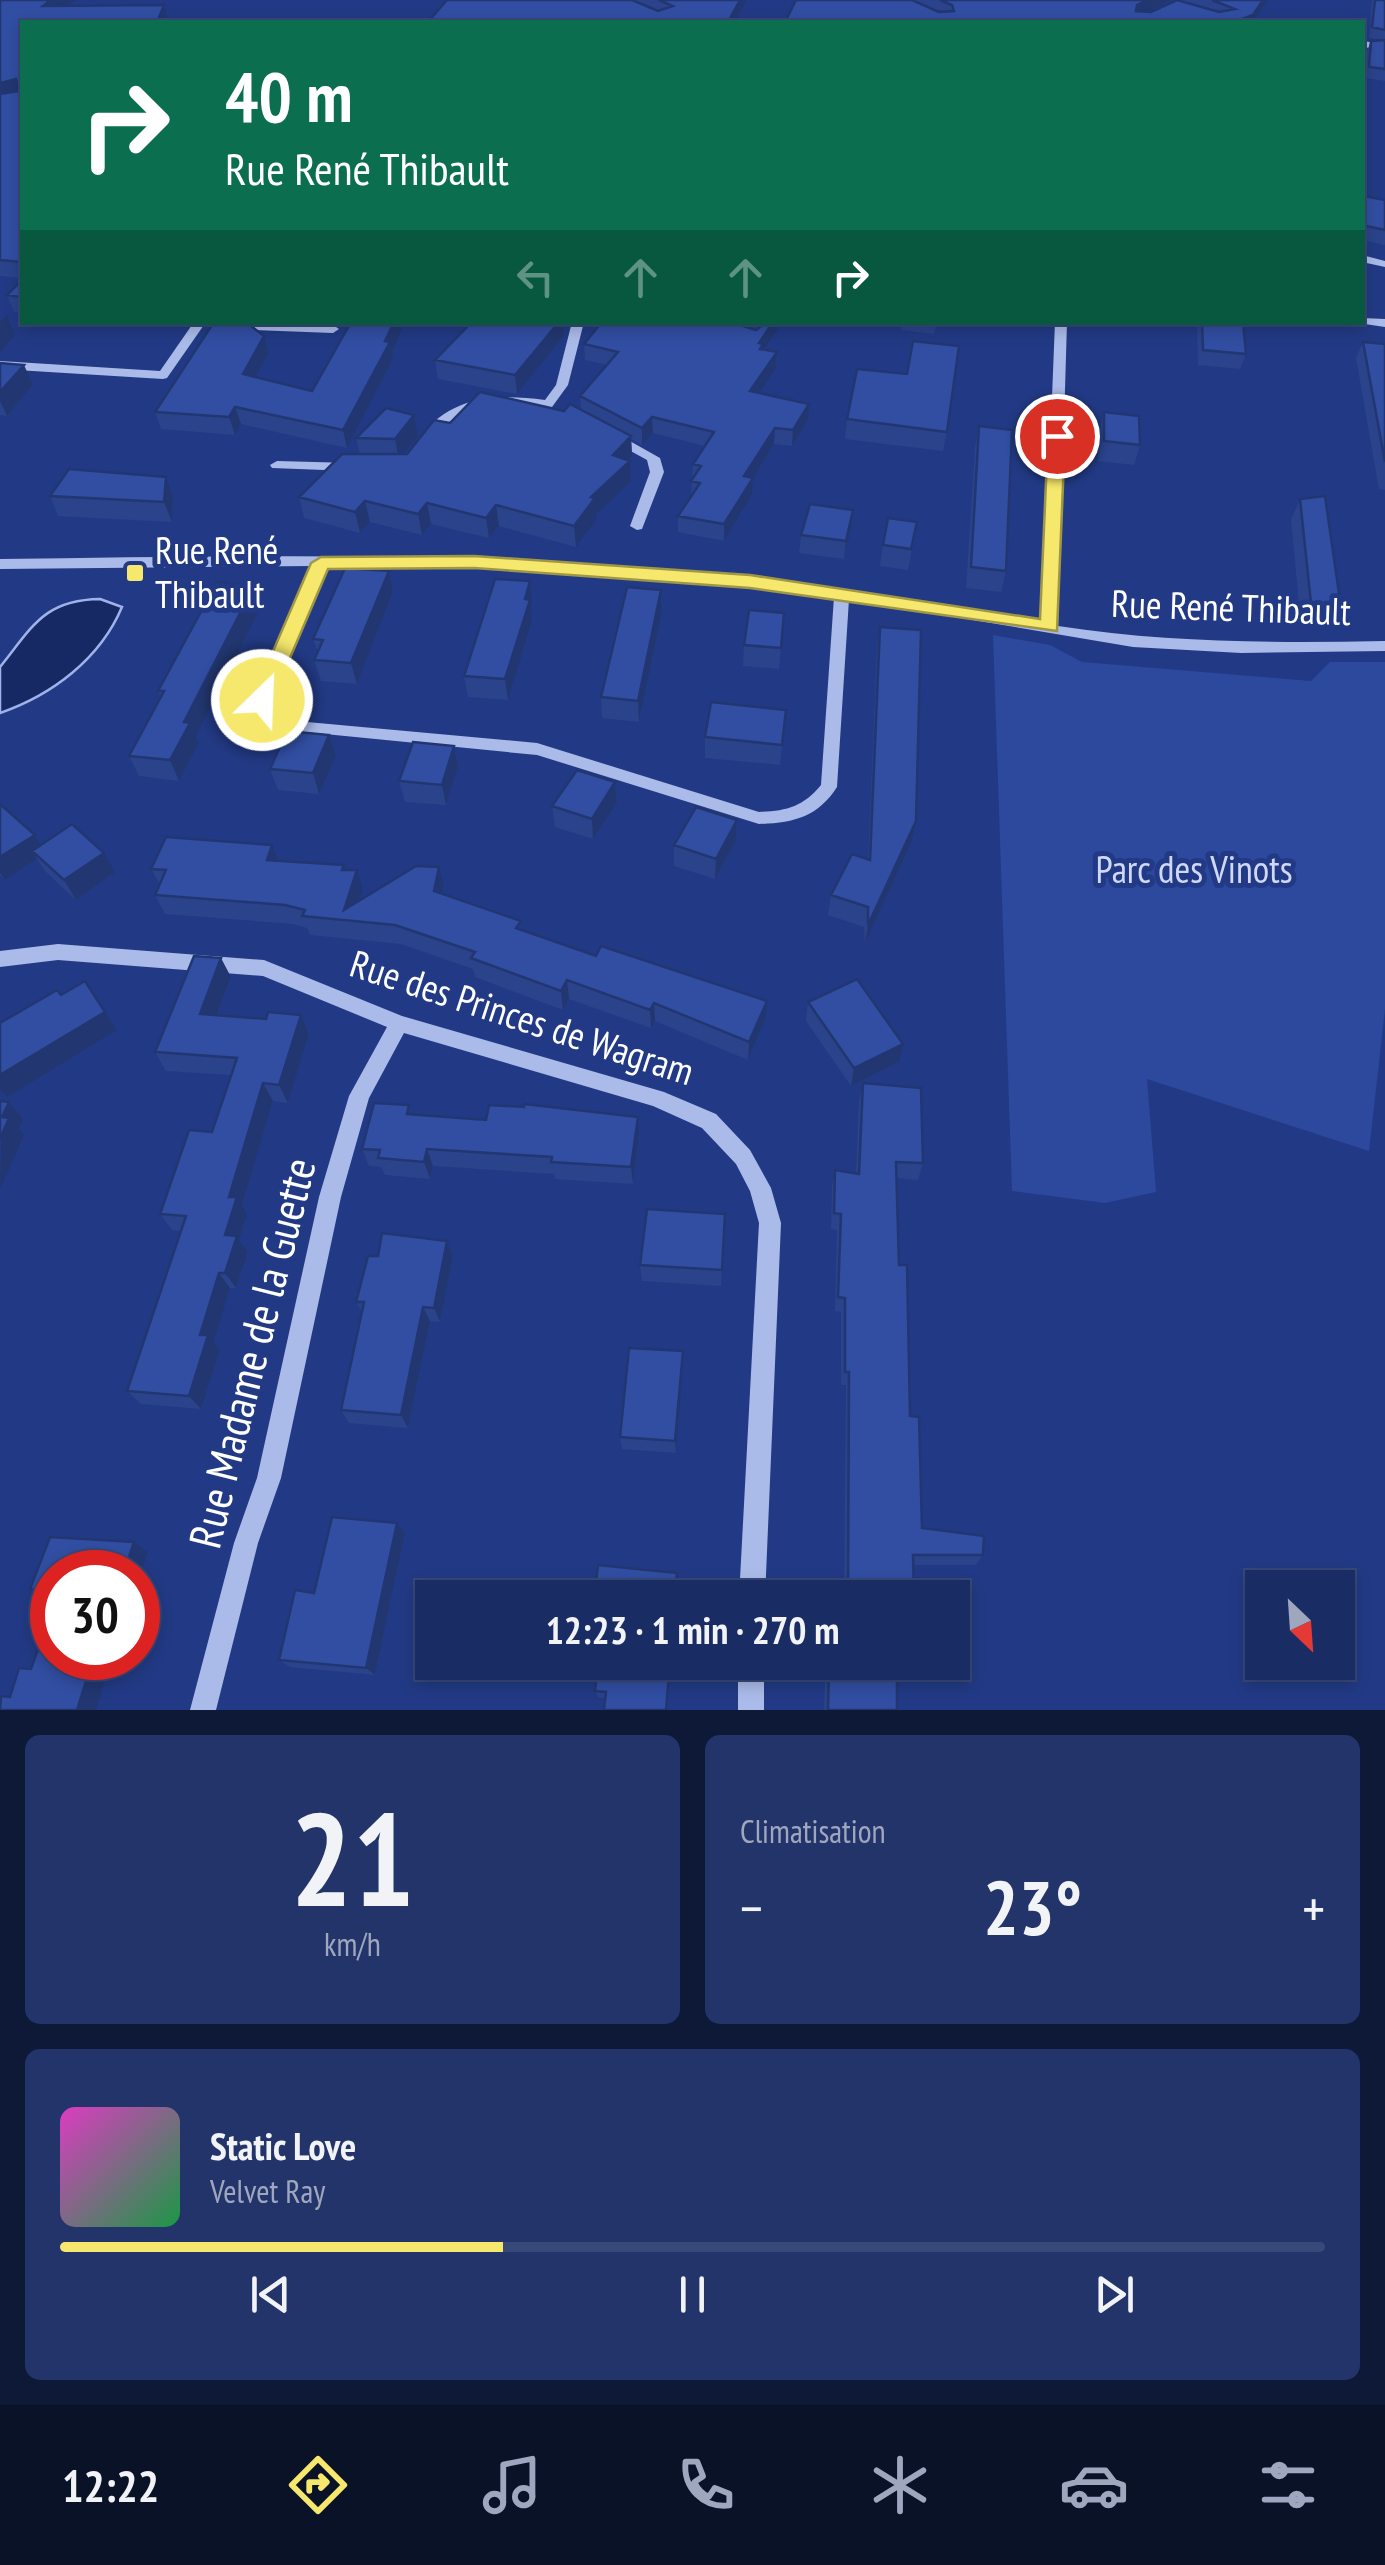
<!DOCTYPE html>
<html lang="fr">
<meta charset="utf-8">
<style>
:root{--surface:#1a2c64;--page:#23346a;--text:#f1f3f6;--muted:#9fa7bf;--line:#384878;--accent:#f5e86c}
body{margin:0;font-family:"PT Sans Narrow",sans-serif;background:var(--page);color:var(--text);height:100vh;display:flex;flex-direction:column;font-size:38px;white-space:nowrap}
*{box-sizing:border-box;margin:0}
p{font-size:32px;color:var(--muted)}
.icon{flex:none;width:55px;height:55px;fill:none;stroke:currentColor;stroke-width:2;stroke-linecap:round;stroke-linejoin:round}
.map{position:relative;height:1710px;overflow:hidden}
.drawer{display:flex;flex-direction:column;gap:25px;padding:25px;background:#0e1837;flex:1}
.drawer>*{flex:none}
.top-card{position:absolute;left:20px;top:20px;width:1345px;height:305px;border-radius:0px;box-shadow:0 5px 15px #0003,0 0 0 2px var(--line);background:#0b6e4f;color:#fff;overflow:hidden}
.needle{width:65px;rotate:155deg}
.controls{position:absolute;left:1245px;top:1570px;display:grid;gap:20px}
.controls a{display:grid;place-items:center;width:110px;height:110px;border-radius:0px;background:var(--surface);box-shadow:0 5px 15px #0003,0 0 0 2px var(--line);font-size:50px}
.speed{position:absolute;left:30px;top:1550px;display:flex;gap:20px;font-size:50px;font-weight:700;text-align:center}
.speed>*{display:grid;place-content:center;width:130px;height:130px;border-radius:50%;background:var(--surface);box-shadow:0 5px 15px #0003,0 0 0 2px var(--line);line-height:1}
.speed .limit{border:15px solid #d22;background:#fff;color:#111}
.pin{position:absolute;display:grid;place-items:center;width:85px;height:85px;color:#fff;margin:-42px;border:5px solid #fff;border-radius:50%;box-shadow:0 2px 10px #0007}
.me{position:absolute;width:110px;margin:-55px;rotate:24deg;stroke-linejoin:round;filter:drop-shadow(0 0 8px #0008)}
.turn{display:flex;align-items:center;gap:35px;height:210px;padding:0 40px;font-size:45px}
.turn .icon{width:130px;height:130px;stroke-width:2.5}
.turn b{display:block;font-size:70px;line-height:85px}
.lanes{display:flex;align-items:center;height:95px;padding:0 40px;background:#0003;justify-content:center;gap:50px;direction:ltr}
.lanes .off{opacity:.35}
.big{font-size:75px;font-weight:700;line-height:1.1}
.drawer .tile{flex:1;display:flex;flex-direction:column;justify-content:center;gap:15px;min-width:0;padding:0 35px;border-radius:15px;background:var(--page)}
.drawer .dial{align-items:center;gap:0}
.dial b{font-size:130px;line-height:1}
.song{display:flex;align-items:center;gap:30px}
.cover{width:120px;height:120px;border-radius:15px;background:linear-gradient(135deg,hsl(310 70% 55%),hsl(140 70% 35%))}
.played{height:10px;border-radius:5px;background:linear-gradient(90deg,var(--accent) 35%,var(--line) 35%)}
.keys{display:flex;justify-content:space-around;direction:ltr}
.heat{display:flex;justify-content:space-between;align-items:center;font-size:55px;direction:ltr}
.drawer .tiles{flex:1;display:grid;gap:25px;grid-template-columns:1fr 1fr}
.tile:last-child{grid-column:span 2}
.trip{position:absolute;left:415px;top:1580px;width:555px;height:100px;border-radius:0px;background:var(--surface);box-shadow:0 5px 15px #0003,0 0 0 2px var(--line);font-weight:700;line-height:100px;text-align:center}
.dock{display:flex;height:160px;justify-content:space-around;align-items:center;background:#0a1228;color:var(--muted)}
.dock .icon{width:70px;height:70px}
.dock .on{color:var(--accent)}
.dock b{font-size:45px;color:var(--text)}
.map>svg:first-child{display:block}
</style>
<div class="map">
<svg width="1385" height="1710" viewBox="0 0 1385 1710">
<rect width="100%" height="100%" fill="#223a85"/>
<path fill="#2c499d" d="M993,635l57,10 32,17 229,19 19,-19h55v347l-16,142 -222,-72 9,113 -51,11 -93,-12z"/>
<path fill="#172964" stroke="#9eb3ea" stroke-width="2.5" d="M100,599l22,8c-22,52 -70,88 -122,106v-46c33,-41 44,-67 100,-68z"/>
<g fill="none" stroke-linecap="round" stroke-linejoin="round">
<path fill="#abbbe9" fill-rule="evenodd" d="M1362,41l23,3v6l-23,-3z
M1362,255l23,6v6l-23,-5z
M1362,318l23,1v8l-27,-4 4,-1z
M194,322h12l-39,56 -4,1 -163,-10v-8l160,10z
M229,322l104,3 6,4 -6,4 -109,-4v-6z
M572,322h12l-16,63 -16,22c-54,4 -80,-17 -121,34h-10l-2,-3c34,-43 75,-44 126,-38l11,-15z
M1055,322h12l-9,304c109,17 217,17 327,15v10l-144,2 -108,-6 -284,-48 -12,188c-19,30 -44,36 -78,37l-222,-69 -263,-26 -20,-29 58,-134 -312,3v-10c250,-3 502,-9 750,18 99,10 195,30 293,46zM327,566c169,1 340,7 507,31l-13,188c-18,22 -35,26 -62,27l-222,-69 -252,-23 -15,-20z
M612,431l48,27 4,14 -22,57 -5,1 -7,-4 20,-54 -3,-12 -40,-22v-6z
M277,461l74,2 7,4 -7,4 -79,-3 -2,-3z
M58,944l206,16 138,56 262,76 52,22 34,36 21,38 10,35 -16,375h-26l20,-375 -9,-32 -14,-27 -34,-36 -49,-22 -249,-73 -35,65 -28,99 -60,281 -23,65 -42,167h-26l44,-167 23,-65 62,-281 30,-101 38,-69 -124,-51 -205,-16 -58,7v-16z
M738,1662h26v48h-26z"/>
</g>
<path fill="#2a438b" d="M0,0l67,6 97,-1 4,15 -146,2v256l-22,-2z
M447,0h300l-12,22z
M796,0h375l-23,12h3l25,-12h92l-15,22h-468z
M1372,0h13v81l-20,-3 2,-27 4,-10 9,-1 -11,-2z
M1385,200v45l-23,-5v-39z
M22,280v33l-8,-1 -7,-17z
M472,322h91l1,14 -47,58 -79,-15 -3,-19z
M602,322h181l-19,28 13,2 -1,16 -17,25 49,27 -16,26 -18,-2 -21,34 -1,17 -28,46 -46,-9v-16l13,-20 2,-32 12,-18 -52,-13 -11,12 -11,-6 1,17 -4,4 3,21 -35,34 1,4 -21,28 -77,-21 -10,12 -58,-14 -9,11 -52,-13 -10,11 -56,-15 -5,-21 61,-43 -4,-16 62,-2 -14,18h3l43,-31 114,-12 17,-1 -1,-14 27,-31 -22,-5 -1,-16z
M902,322h35l-3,12 -33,-4z
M1197,322h46l3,32 -6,15 -42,-4z
M264,336l5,17 -13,24 56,14 80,-39 1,7 -46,89 -106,-24 -6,11 -74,-6 -6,-17z
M1363,342l22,2v146l-6,-1 -23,-131z
M0,363l33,22 -26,31 -7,-1z
M907,374l40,58 -4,19 -98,-12 2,-20z
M1104,412l36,33 -6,20 -36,-4 1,-28z
M979,426l27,145 -5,21 -35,-4 9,-141z
M50,496l123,1 -1,25 -114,-6z
M1300,499l41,108 -11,21 -29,-4 -10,-104z
M917,522l-9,48 -28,-4 3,-21z
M851,528l-7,31 -45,-6 2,-18z
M389,571l4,21 -36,92 -36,-3 -7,-21 4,-8 -5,-13z
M661,590l1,21 -23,111 -37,-4 -1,-21z
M532,602l-1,7 1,12 -24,79 -40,-3 -4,-21z
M261,607l-65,130 3,6 -20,38 -40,-5 -10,-20 32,-59 -3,-6z
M784,613l-5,56 -36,-3 1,-21z
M880,627l36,194 -4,20 -47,103 -1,-17 -36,-12 3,-20 37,-36 9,-211z
M786,710l-6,55 -75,-7v-21z
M329,735l7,21 -17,38 -41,-4 -8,-21z
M454,746l4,21 -12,38 -41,-3 -6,-21z
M615,782l2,21 -24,36 -38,-12 -3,-21z
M0,804l35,31 6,10 74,27 -39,28 -31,-29 -8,-12 -32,21 -5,-5z
M737,820l-1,20 -21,39 -41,-13v-21z
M272,845l6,16 67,9 18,20 -3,10 84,-14 -2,8 80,36 243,90 -17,40 -93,-39 -4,7 -82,-29 -6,11 -88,-33 -2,-8 -72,-25 -91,-9 -3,-7 -14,-4 -128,-10 -10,-19 5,-10 -9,-16z
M231,977l-14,38 49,4 35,-4 8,19 -21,69 -15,-2 -31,104 5,9 -8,26 9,12 -12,36h-6l-16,54 6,8 -19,59 -60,-5 -14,-13 54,-160 -9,-1 -12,-16 52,-82 19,-57 -65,-4 -11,-19z
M808,1002l91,60 -48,24 -45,-65z
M863,1083l60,80 -5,17 -22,-2 3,87 11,151 12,112 61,27 -7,10h-63l1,33h-70l2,-213h-5v-73l-6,-1 2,-81 -6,-1 1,-43 3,-16 21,3 3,-72z
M412,1114l227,20 -6,50 -78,-5 -1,-5 -121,-8 -3,13 -45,-4 -4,-8 -12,-1 -7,-17z
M725,1214l-4,72 -79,-5 -2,-16z
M447,1241l6,15 -13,66 -10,-1 -22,107 -59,-5 -8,-13 21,-98 -6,-10 22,-46z
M683,1365l-7,88 -54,-4 -2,-12z
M405,1533l-30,142 -85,-8 -11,-7 35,-67z
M50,1537l84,5 14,10 -8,24 10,6 -12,40v-50h-86v26h-5l-17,-9z
M598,1662h73l-4,48 -69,-13 -3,-6z
M837,1662h60v48h-73l1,-34 4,-7 8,1z"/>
<path fill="#223771" d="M51,0h24l-27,20 -5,-14z
M740,0h7l-12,22h-7z
M1148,0h23l-37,19 3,-14z
M1263,0h5l-15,22h-19z
M164,5l4,15 -1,2 -9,-2z
M16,79l6,15 -22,5v-16z
M7,315l8,20 -15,18v-31z
M394,322h11l-13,30 1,7 -46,89 -4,-18z
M559,322h4l1,14 -47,58 -2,-19z
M773,322h10l-20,29v9l-4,-17z
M264,336l5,17 -21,38 -5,-17z
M777,352l-1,16 -26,39v-16z
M24,365l9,20 -26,31 -7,-15v-9z
M809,404l-1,16 -16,26 1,-16z
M235,407l6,17 -6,11 -6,-18z
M414,415l4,21 -19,24 -4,-21z
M652,417l1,16 -11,12v-17z
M775,428l-1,16 -30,49v-17z
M631,436l1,20 -17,19 15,-14 1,20 -35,34 1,4 -21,28 -2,-21 17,-29 22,-42z
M166,477l7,20 -1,25 -8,-20z
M753,478l-1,17 -28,46v-17z
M365,501l5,21 -10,11 -5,-21z
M427,503l4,21 -9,11 -4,-21z
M496,505l3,21 -10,12 -3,-20z
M853,510l-2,18 -7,31 2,-18z
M389,571l4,21 -36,92 -6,-21z
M530,581l2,21 -1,7 1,12 -24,79 -3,-21z
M254,586l7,21 -65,130 3,6 -20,38 -9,-21 14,-38z
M661,590l1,21 -23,111 -1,-21z
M329,735l7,21 -17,38 -6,-21z
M454,746l4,21 -12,38 -4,-20z
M615,782l2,21 -24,36 -1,-20z
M737,820l-1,20 -21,39 1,-20z
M916,821l-4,20 -47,103 3,-19z
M35,835l11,18 -14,-2 5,8 -32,21 -5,-7v-16z
M272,845l8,20 -13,-5z
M104,853l11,19 -39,28 -12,-20z
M439,867l5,19 -5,24 -5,-19z
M357,870l6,20 -9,31 -10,-11z
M221,958l10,19 -21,56 -10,-19z
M567,980l2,19 -6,11 -2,-19z
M767,1001l-2,19 -17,40 1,-18z
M654,1003l1,18 -4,7 -1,-18z
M105,1012l12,18 -110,67 -7,-8v-14z
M301,1015l8,19 -21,69 -9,-18z
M903,1044l-4,18 -48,24 3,-18z
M263,1083l10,18 -31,104 5,9 -8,26 9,12 -12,36 -11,-15v-38l4,-38z
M9,1102l14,17 -4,10 5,6 -24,55 2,-73z
M638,1117l1,17 -6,50 -2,-17z
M427,1149l6,17 -3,13 -6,-17z
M447,1241l6,15 -13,66 -6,-14z
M219,1273l11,15 -16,54 6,8 -19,59 -12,-13 11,-61z
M423,1307l7,14 -22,107 -7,-13z
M683,1351v14l-7,88 -1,-12z
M397,1523l8,10 -30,142 -9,-7z
M134,1542l14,10 -8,24 10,6 -12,40v-50h-14z
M93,1658h18l-15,52h-19z"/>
<path fill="#314ea2" stroke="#223771" stroke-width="2.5" d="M0,0h51l-8,6 121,-1 -6,15 28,2h-164v240l-22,-2v-166l19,-3 -3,-12 -16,4z
M447,0h185l26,11 15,-5 -14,-6h81l-12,22h-300z
M796,0h116l27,12 15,-1 -2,-6 -12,-5h208l-11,5 -1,6 15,1 26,-12 42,12 16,-3 -23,-9h51l-10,15 -19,7h-449z
M1375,0h10v30l-13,-3z
M1385,40v29l-16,-2 2,-26z
M1364,196l21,4v30l-23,-5v-23z
M22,280v17l-15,-2z
M214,322h32l18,14 -21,38 69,17 39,-69h43l-9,19 5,1 -47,88 -108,-23 -6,10 -74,-5z
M472,322h87l-44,53 -80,-15z
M602,322h129l25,8 10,-8h7l-14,21 4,1 -3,5 17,3 -27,39 59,13 -16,26 -18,-2 -31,48 9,2 -29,46 -46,-8 22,-33 -9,-2 10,-15 -8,-2 21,-32 -62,-15 -10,11 -62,-32 38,-44 -34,-8z
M1202,322h41l3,32 -43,-4z
M913,341l46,5 -12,86 -100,-13 10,-50 50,5z
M1363,342l22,2v118z
M0,363l24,2 -24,27z
M480,392l84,19 6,-7 61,32 -18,19 17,6 -39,36 4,1 -21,28 -78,-21 -10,13 -59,-15 -9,11 -53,-13 -10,11 -56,-15 43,-43h65l27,-34 16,3z
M386,408l28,7 -19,24 -39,-1z
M1104,412l35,4 1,29 -36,-4z
M979,426l33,4 -6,141 -35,-4z
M69,469l97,8 -2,25 -114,-6z
M1325,496l16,111 -30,-4 -11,-104z
M810,504l43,6 -7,31 -45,-6z
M888,518l29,4 -6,27 -28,-4z
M345,568l44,3 -38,92 -37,-3 9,-20 -10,-1z
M495,579l35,2 -5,18 5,1 -25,79 -41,-3z
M217,582l37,4 -70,136 6,1 -20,37 -41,-4 35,-65h-6z
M627,587l34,3 -23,111 -37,-4z
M749,610l35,3 -3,35 -37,-3z
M880,627l41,3 -5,191 -48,104v-18l-37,-12 21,-41 18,6z
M711,702l75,8 -4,35 -77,-8z
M287,731l42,4 -16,38 -43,-4z
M413,742l41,4 -12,39 -43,-4z
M577,770l38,12 -23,37 -40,-13z
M0,804l35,31 -35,22z
M696,807l41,13 -21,39 -42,-14z
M72,824l32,29 -40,27 -32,-29z
M166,837l106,8 -5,15 77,5 -2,5h15l-13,40 72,-44 23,1 -5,24 87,30 -5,7 80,28 5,-10 166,55 -18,41 -95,-39 -4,7 -83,-30 -6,11 -90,-33 4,-6 -80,-27 -93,-9 3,-6 -20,-5 -130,-10 11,-25 -15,-1z
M194,956l27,2 -21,56 66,5 2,-7 33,3 -22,70 -16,-2 -34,114h8l-12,38 12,1 -12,37h-6l-19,62h8l-19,61 -62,-5 59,-175 -26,-2 29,-84 23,2 25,-74 -82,-6z
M857,979l46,65 -49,24 -46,-66z
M85,981l20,31 -105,63v-52l57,-33 4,5z
M863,1083l58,5 2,75 -27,-1 3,103h8l3,151 9,1 3,111 62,8 -1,19h-70l1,43h-66l1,-226h-4v-74l-7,-1 3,-83 -7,-1 1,-43 24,4z
M0,1101l9,1 -7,15 7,1 -9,21z
M374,1103l35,2 -2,9 79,6 3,-15 35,2v-3l114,13 -7,50 -80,-5 1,-5 -125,-8 -3,13 -46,-4 2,-8 -18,-1z
M647,1209l78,5 -3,56 -82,-5z
M382,1233l65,8 -13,67 -11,-1 -22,108 -60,-5 23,-108h-8l12,-46h10z
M629,1348l54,3 -8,90 -55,-4z
M332,1517l65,6 -31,145 -87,-8 16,-70 19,3z
M50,1537l84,5 -10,30h7h-79v20l-22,-3z
M598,1565l79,8 -2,25h-81z
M52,1610v48h41l-16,52h-77l1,-14 9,1 9,-29 12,1z
M598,1662h72l-4,48h-62l2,-18 -11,-1z
M841,1662h56v48h-69l1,-41 12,1z"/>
<path fill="#f5e86c" stroke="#9f9746" stroke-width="2.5" d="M1057,431l8,5 -8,195 -307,-43 -276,-20 -146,1 -56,131 -10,7 -10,-7 59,-137 10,-6 153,-1 276,19 290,44 8,-183z"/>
<rect fill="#f5e86c" stroke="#223a85" stroke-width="4" x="125" y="563" width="20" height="20" rx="5"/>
<g text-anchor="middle" stroke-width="10" stroke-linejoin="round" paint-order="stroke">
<g font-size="38" fill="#fff" stroke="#223a85" text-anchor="start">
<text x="155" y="564">Rue René<tspan x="155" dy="44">Thibault</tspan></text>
</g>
<g font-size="38" fill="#fff" stroke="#223a85">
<text transform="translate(1231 608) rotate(2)" y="13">Rue René Thibault</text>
<text transform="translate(522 1018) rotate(18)" y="13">Rue des Princes de Wagram</text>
</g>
<g font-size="38" fill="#cfd9f7" stroke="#223a85">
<text x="1194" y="883">Parc des Vinots</text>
</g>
<g font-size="45" fill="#fff" stroke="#223a85">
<text transform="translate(252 1353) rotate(-76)" y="16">Rue Madame de la Guette</text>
</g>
</g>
</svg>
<div class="controls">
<a><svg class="needle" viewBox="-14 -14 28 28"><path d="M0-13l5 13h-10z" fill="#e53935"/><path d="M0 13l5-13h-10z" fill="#9fa7bf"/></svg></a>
</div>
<div class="speed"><div class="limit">30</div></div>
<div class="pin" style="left:1057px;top:436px;background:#d93025"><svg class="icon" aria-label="arrive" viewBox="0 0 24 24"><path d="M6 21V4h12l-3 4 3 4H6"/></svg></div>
<svg class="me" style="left:262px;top:700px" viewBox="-20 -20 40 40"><circle r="17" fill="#f5e86c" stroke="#fff" stroke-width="3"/><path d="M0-11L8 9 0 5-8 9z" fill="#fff"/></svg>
<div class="trip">12:23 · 1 min · 270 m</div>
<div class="top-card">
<div class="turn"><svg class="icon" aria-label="right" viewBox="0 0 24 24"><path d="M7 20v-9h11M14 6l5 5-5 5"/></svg><div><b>40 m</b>Rue René Thibault</div></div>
<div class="lanes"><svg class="icon off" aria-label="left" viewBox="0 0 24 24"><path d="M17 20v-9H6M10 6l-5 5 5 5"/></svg><svg class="icon off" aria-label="ahead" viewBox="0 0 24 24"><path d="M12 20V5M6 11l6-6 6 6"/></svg><svg class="icon off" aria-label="ahead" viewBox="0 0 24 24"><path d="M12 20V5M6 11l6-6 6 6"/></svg><svg class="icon" aria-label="right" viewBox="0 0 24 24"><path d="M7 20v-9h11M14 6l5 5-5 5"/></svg></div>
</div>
</div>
<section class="drawer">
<div class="tiles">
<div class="tile dial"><b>21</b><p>km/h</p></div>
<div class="tile"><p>Climatisation</p>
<div class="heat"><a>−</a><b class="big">23°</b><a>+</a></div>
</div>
<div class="tile">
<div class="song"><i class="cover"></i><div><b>Static Love</b><p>Velvet Ray</p></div></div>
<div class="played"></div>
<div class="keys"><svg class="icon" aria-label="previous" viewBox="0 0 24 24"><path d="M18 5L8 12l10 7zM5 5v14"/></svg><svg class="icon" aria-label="pause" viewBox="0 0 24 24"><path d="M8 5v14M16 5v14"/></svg><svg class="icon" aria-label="next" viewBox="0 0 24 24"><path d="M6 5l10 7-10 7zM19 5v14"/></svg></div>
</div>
</div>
</section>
<nav class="dock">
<b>12:22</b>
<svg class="icon on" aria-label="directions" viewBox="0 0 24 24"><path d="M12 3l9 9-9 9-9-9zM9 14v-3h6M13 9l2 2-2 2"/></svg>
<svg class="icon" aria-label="music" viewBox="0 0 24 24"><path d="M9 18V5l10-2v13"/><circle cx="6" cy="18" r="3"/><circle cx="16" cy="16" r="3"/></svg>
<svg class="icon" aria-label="phone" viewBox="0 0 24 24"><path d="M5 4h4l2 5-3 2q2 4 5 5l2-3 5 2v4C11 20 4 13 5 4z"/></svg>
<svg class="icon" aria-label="climate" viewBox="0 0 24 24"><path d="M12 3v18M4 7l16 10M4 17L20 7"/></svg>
<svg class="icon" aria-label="car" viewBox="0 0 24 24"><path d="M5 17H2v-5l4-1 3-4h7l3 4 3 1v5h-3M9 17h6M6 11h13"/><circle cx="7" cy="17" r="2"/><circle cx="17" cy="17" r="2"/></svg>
<svg class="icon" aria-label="filters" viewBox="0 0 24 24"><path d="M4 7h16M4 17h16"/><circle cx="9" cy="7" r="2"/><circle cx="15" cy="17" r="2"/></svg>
</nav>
